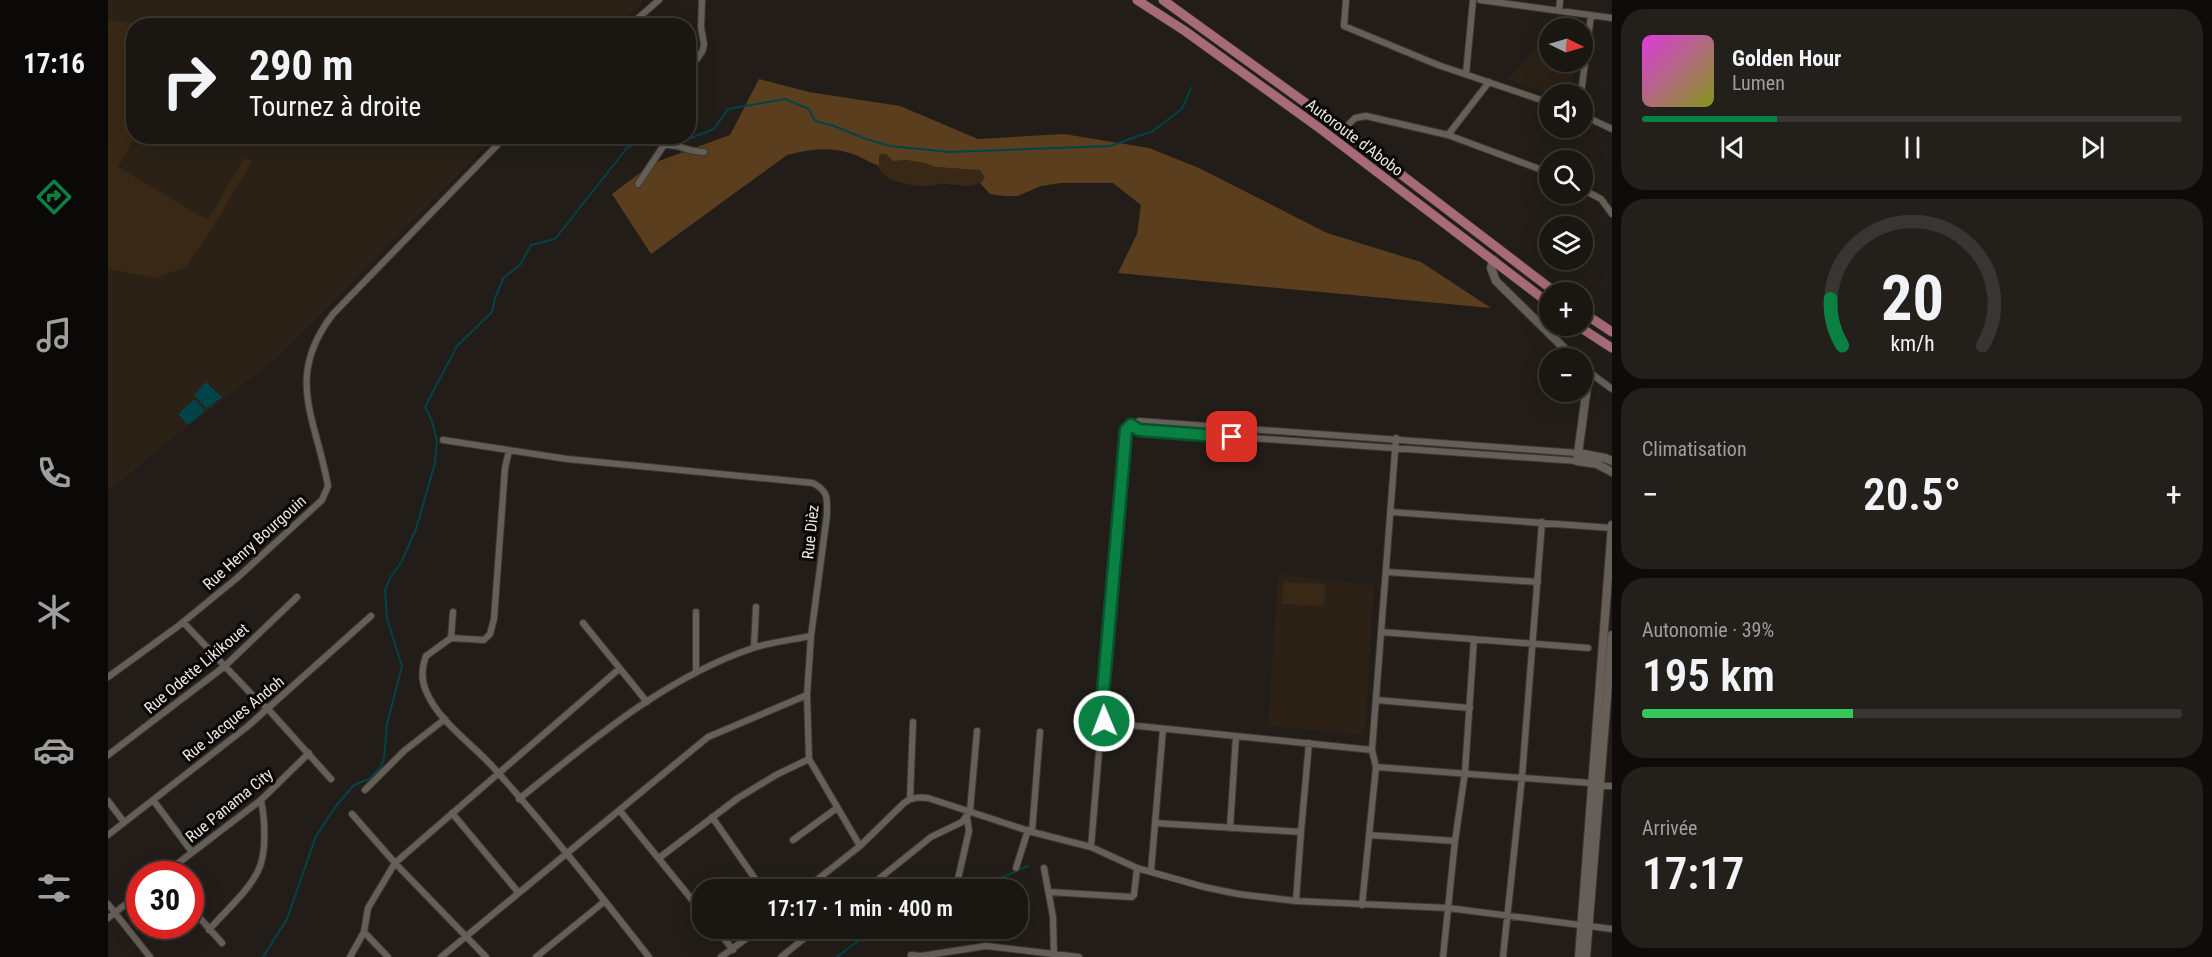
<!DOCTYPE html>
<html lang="fr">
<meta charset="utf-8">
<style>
:root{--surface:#1a1612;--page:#231f1b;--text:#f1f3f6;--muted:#9f9f9f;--line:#383532;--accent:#0b8043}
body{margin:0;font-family:"Roboto Condensed",sans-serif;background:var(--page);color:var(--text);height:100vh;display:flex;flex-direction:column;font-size:22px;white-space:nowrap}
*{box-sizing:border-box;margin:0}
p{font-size:20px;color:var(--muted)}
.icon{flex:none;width:33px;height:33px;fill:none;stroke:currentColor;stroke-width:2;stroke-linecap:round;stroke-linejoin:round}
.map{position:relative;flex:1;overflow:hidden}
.sheet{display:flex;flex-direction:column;gap:9px;padding:9px;background:#0e0c0a;width:600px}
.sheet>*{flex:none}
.banner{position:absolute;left:18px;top:18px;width:570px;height:126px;border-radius:24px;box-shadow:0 6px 24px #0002,0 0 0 2px var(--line);background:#1a1612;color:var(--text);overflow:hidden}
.needle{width:39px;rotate:95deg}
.buttons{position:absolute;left:1431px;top:18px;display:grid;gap:12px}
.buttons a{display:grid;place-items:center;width:54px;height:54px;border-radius:50%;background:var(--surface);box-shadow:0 6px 24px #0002,0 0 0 2px var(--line);font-size:30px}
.speed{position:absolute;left:18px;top:861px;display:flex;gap:12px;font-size:30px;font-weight:700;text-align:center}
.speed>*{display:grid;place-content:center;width:78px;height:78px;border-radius:50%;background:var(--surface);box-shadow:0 6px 24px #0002,0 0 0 2px var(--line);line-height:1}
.speed .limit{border:9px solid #d22;background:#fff;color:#111}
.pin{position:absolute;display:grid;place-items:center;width:51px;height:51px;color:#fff;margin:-26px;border-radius:12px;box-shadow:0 3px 9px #0006}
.me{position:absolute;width:66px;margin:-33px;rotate:359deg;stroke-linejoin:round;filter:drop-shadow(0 0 4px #0008)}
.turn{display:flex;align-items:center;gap:21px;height:126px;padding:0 24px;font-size:27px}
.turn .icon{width:78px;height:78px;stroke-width:2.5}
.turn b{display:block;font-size:42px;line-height:51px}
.big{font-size:45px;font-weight:600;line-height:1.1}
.sheet .widget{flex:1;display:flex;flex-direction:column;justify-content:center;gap:9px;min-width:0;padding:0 21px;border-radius:24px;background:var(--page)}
.sheet .dial{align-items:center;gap:0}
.dial svg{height:156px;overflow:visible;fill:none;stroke:var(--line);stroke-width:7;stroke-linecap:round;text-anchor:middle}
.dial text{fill:var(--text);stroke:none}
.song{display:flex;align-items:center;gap:18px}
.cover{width:72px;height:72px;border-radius:9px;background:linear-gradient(135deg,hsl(300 70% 55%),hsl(70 70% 35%))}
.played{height:6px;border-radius:3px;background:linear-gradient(90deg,var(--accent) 25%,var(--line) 25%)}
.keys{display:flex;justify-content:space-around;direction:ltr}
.heat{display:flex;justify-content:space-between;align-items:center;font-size:33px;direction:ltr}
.charge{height:9px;border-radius:4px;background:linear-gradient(90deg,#34c759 39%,var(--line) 0)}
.trip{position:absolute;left:584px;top:879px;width:336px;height:60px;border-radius:24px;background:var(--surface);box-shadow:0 6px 24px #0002,0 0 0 2px var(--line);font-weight:600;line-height:60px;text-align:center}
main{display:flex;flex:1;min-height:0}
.tabs{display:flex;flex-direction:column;width:108px;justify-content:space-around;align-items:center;background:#0a0907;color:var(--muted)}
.tabs .icon{width:42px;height:42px}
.tabs .on{color:var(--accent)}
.tabs b{font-size:27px;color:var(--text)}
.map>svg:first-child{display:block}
</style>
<main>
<nav class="tabs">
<b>17:16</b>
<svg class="icon on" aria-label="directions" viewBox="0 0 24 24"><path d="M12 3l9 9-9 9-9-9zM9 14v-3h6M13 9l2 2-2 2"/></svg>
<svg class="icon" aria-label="music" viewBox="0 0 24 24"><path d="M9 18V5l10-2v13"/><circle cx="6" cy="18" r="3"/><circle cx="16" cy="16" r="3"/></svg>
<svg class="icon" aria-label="phone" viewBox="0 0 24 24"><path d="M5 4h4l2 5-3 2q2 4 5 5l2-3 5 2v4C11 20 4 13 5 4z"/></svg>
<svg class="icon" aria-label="climate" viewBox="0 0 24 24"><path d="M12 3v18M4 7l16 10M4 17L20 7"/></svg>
<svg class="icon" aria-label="car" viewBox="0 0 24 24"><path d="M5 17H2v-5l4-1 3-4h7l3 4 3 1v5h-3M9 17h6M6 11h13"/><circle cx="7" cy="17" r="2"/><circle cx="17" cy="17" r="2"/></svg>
<svg class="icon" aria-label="filters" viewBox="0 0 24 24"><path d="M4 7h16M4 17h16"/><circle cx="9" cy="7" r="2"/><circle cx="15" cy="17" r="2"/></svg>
</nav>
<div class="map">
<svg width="1504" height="957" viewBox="0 0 1504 957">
<rect width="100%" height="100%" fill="#221d18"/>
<path fill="#2b2117" d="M0,0h534l-1,6 -26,19 -481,1v110l361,1 -220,223 -101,77 -66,55z
M1441,34l1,28h25l-4,32h-20l-44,-15z
M1170,574l96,11 -9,150 -97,-9z"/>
<path fill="#392815" d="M0,20l42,5 -16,1v110l1,1 -17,30 90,53 36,-62 8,3 -42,71 -24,35 -31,11 -47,-9z
M773,154h5l7,7 13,-1 19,3 10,4 45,3 6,8c-12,12 -25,7 -40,6 -6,-1 -12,2 -18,2 -17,1 -62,-7 -47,-32z
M1176,582l41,2 -1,22 -42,-2z"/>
<path fill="#5a3e1e" d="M651,79l50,13 91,14 78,33 86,-5 85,14 50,20 128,65 94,29 70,46 -373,-35 19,-39 4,-29 -28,-22h-52l-20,3 -23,10h-14l-14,-2 -10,-11 5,-5 -5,-8 -45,-3 -10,-4 -19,-3 -13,1 -7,-7h-5l-2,2v10c-9,-3 -17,-9 -26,-12 -23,-8 -44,-5 -66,1l-136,99 -39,-60 41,-31 77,-28z"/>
<path fill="#004449" d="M98,382l16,15 -15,12 -13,-14z
M87,399l10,12 -17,14 -10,-11z"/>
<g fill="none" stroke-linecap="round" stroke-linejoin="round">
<path stroke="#004449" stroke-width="2" d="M573,136l10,2 23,-9 14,-20 57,-10 24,10 6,12 19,5 32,13 24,7 59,6 161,-6 43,-15 29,-22 9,-21
M872,890l7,-6 41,-18
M155,957l24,-38 29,-83 20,-30 18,-21 15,-6 12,-12 3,-9 3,-34 15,-58 -15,-47 -2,-29 5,-12 12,-17 14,-32 19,-66 2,-22 -5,-20 -7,-14 32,-61 35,-34 3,-14 9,-21 16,-12 11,-20 24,-6 72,-91 24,-12
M729,957l17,-13 27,-16"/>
<g stroke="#3d3835" stroke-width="8">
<path id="minor" d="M1238,0l-2,26 94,39 112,38
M1372,0l132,18
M1451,11l1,-11
M521,26l30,-26
M580,71l14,-19 2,-7 -3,-18 1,-27
M1358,74l7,-74
M1473,94l10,-79
M1474,115l30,14
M1235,130l12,-12 11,-2 82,19 102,38
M1340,135l41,-53
M445,136l4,6
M549,136l7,9c17,-1 23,7 40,7
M530,184l26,-39
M1474,189l19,10 11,15
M1481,372l23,17
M1023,425l8,5 438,31
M1288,438l-24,312 -263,-27 -5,-2 -3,-5 23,-278c3,-10 6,-13 15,-17l439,32
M335,440l124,19 246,24c16,9 14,15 14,32l-16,121 -4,59 2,64 51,87
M1283,512l221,16
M1278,572l152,10
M345,612l-2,26 -25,18c-4,11 -5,24 0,35 13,31 44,51 66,75 55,61 106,126 157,191
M588,612v59
M75,622l74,78 11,9 63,70
M475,623l64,79
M1273,632l207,16
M343,638l33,2 6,-6 4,-15 11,-151 4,-17
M646,647l2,-40
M0,677l69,-50 60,-49 85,-78 6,-14c-12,-68 -44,-109 5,-172l173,-178
M1268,700l94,8
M0,755l117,-89 72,-69
M1268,767l215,16
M1492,786h12
M257,790l39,-39 41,-32
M411,799c72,-58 145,-121 234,-151 18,-6 39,-8 58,-12
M802,799l3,-77
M45,800l39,52
M0,801l16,21
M512,811l82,101
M344,813l66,79
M244,814l43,49 91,94
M604,817l51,73
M1047,823l146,9 -5,69
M1122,828l6,-92
M924,832l8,-100
M1193,832l8,-89
M0,835l140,-109 123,-110
M1261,835l86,6
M685,840l44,-32
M983,847l9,-108 9,-16
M551,858l79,-60 38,-23 33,-16
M908,868l12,-38
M936,868l9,49 1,39
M1043,871l12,-142
M56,874l97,-74 48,-47
M849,883l12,-52 -2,-14
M696,890l56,-44 44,-43c8,-6 15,-6 24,-5l104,34 59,15 46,21 67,19 34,7 58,7 152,7 164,21
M757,890l66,-53 31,-15 8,-11 7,-80
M941,892l83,5 2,-2 3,-27
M0,904l42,53
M1254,905l14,-138 -4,-17
M82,907l32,36
M0,918l32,-25
M608,928l17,22
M101,930c16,-19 38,-37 49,-59 9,-17 7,-52 3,-71
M256,932l4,-24 27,-45 224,-194
M803,955l10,1 65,-10 93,11
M242,957l14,-25 24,25
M333,957l267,-220 99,-42
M428,957l69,-56
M613,957l40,-29
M673,957l36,-29
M1335,957l12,-116 10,-69 9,-133
M1395,957l19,-180 20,-255"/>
</g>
<g stroke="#3d3835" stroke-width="10">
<path id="secondary" d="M1385,260l-2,8 5,13 78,77
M1474,366l7,6 -12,89 20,3 15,8
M1470,453l27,5 7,3
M1471,957l33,-432
M1478,957l26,-322"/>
</g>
<g stroke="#3d3835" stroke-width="10">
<path id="primary" d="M1029,0l48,31 133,96 232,177
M1055,0l180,130 212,162
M1474,312l30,20
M1470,326l34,22"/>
</g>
<use href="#minor" stroke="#655f58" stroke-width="6"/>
<use href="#secondary" stroke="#655f58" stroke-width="8"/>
<use href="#primary" stroke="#a66a78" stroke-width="9"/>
</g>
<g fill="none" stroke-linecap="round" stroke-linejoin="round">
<g stroke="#07532c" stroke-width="15">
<path id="route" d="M996,721l-3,-5 25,-286 5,-5 8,5 93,7"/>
</g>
<use href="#route" stroke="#0b8043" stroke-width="10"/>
</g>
<g text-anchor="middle" stroke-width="6" stroke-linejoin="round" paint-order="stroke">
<g font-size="16" fill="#eae7e3" stroke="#0a0806">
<text transform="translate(1247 137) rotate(37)" y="6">Autoroute d'Abobo</text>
<text transform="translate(702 532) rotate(-84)" y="6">Rue Dièz</text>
<text transform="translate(146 542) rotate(-42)" y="6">Rue Henry Bourgouin</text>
<text transform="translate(88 668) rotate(-40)" y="6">Rue Odette Likikouet</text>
<text transform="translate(125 718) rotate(-39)" y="6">Rue Jacques Andoh</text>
<text transform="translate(121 805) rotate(-39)" y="6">Rue Panama City</text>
</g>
</g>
</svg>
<div class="buttons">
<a><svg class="needle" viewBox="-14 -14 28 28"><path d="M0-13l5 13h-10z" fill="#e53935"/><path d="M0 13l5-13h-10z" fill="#9f9f9f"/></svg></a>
<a><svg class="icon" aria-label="sound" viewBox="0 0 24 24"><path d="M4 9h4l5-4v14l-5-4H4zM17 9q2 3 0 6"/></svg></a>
<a><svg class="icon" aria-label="search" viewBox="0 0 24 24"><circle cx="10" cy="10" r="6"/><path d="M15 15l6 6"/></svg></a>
<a><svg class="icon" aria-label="layers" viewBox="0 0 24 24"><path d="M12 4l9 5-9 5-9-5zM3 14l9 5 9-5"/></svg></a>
<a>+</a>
<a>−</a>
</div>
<div class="speed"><div class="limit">30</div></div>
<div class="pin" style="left:1124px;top:437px;background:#d93025"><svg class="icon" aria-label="arrive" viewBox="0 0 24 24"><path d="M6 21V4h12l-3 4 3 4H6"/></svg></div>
<svg class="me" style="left:996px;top:721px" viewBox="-20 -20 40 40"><circle r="17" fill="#0b8043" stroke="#fff" stroke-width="3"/><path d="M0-11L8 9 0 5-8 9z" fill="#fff"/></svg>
<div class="trip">17:17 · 1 min · 400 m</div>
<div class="banner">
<div class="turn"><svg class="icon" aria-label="right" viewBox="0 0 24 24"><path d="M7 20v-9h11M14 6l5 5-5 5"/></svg><div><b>290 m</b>Tournez à droite</div></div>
</div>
</div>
<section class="sheet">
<div class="widget">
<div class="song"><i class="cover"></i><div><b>Golden Hour</b><p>Lumen</p></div></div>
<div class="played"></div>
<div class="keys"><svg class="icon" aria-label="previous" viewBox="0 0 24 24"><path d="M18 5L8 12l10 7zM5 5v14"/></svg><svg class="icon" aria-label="pause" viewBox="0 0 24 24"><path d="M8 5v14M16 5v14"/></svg><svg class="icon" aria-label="next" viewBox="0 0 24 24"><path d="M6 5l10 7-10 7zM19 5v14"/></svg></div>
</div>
<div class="widget dial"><svg viewBox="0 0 100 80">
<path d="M14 69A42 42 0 1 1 86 69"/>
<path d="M14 69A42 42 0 0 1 8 45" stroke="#0b8043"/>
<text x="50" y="56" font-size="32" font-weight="700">20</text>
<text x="50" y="72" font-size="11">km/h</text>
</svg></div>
<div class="widget"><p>Climatisation</p>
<div class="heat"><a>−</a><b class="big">20.5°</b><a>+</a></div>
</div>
<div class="widget"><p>Autonomie · 39%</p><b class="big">195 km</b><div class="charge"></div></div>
<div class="widget"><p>Arrivée</p><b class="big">17:17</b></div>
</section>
</main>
